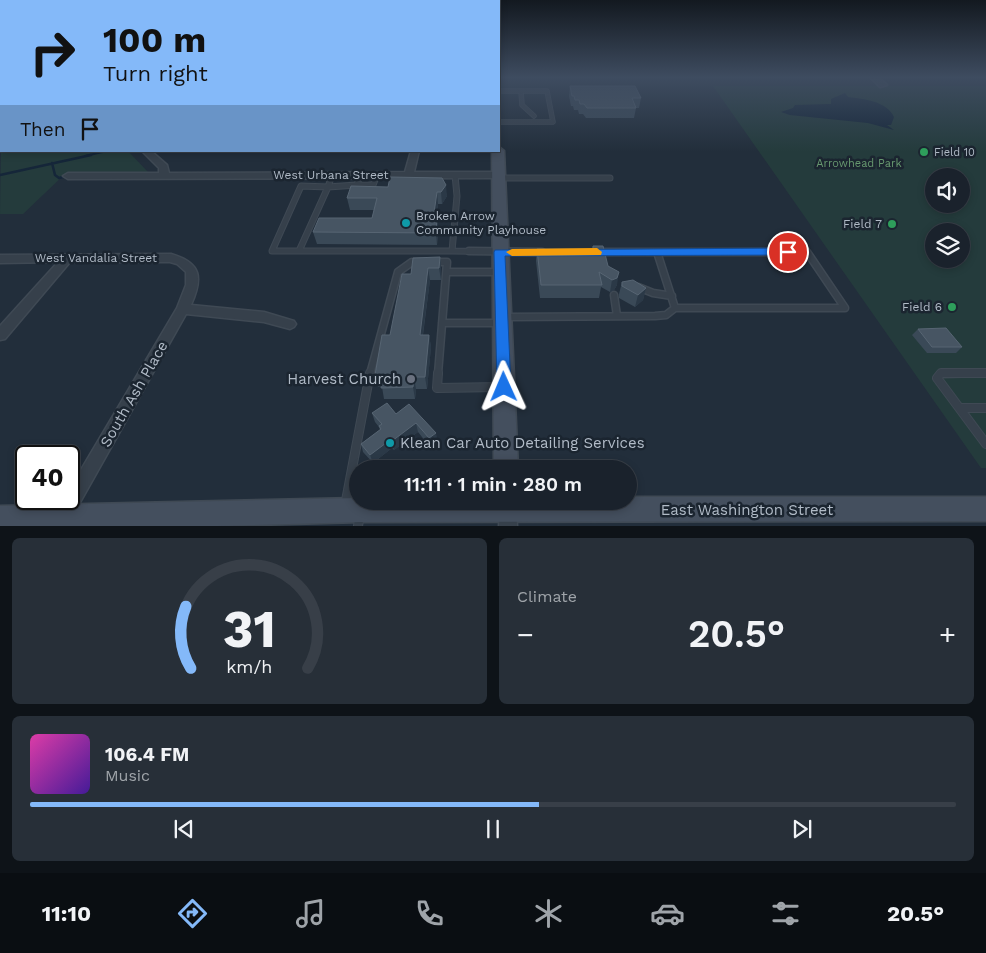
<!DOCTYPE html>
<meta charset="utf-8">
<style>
:root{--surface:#1a222c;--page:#272f38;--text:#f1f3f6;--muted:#9fa4a9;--line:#383f48;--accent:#84b9f9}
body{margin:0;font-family:"Work Sans",sans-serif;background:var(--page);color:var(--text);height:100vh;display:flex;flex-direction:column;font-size:19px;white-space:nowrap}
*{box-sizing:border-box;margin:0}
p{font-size:16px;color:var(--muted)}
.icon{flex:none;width:28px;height:28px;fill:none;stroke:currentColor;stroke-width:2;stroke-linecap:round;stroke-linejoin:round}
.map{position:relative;height:526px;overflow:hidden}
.side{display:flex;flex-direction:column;gap:12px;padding:12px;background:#0e1318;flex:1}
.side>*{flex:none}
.guide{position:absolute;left:0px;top:0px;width:500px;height:152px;box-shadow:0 2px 8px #0003,0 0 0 1px var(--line);background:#84b9f9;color:#111;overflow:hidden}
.buttons{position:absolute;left:925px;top:168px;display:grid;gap:10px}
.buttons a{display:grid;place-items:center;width:45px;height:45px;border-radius:50%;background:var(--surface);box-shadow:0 2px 8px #0003,0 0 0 1px var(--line);font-size:25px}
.speed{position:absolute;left:15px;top:445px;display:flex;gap:10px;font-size:25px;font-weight:700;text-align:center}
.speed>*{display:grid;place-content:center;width:65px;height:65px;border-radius:50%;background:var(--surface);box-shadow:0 2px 8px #0003,0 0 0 1px var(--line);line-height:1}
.speed .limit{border:2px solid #111;border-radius:8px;background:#fff;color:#111}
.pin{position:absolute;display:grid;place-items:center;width:42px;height:42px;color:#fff;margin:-21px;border:2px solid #fff;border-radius:50%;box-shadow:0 1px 5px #0007}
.me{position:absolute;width:55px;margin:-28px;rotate:359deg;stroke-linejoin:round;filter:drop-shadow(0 0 4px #0008)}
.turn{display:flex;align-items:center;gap:18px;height:105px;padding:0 20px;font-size:22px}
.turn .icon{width:65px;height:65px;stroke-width:2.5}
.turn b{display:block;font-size:35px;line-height:42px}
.then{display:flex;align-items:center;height:48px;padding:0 20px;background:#0003;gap:10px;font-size:19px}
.big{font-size:38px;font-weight:600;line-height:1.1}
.side .widget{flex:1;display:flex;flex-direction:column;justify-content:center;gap:8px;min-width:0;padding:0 18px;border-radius:8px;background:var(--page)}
.side .dial{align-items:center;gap:0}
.dial svg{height:130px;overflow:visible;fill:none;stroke:var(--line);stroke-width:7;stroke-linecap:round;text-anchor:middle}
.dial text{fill:var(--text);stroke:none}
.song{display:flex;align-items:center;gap:15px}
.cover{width:60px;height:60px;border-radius:8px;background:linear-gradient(135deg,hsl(320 70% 55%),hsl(260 70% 35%))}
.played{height:5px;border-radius:2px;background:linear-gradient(90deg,var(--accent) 55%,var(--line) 55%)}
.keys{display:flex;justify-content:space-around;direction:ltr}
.heat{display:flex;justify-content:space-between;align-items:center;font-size:28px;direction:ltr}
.side .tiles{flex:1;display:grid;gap:12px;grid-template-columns:1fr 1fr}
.widget:last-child{grid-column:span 2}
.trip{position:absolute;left:349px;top:460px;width:288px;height:50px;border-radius:25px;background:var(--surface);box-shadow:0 2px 8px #0003,0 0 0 1px var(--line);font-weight:600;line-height:50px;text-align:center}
.tab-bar{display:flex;height:80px;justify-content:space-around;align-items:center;background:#0a0e12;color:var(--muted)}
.tab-bar .icon{width:35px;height:35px}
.tab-bar .current{color:var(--accent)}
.tab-bar b{font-size:22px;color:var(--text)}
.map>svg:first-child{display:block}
</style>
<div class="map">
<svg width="986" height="526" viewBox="0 0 986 526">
<rect width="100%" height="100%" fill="#222e3b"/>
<path fill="#243b3c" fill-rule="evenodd" d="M713,86h273v382h-5zM934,176h27v28h-27zM934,231h27v28h-27z
M1,146v5h127l20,21 -82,1 -43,41h-23z"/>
<path fill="#152639" d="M845,93l3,4c15,2 39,4 46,20l-3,8h-4l7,5 -26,-7 -78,-8 -9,-3 12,-4 2,-3 36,-1v-5z"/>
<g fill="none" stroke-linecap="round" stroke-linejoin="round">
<path stroke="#152639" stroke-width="2" d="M85,156l22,-5"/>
<path stroke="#152639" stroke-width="2.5" d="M52,163l3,12 4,3 8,-2
M0,175l91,-20"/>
<g stroke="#3f4954" stroke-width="5.5">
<path id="lane-far3" d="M499,91h48l6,31h-54
M521,91l1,14 12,11"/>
</g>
<g stroke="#3f4954" stroke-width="7">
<path id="lane-far2" d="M360,175l-3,10h16l4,-10
M499,178h111
M301,186l27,1 -29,64h-27z
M328,187l4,-12
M328,187l29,-2
M299,251h153l5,-55 -2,-21
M452,251l90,1
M597,252h210"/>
</g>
<g stroke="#3f4954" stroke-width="9">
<path id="lane-far1" d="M469,251l73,1
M657,252l18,56
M435,262h12l-9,112
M447,272h52
M638,287l15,6 19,3
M614,295l3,21
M505,317l150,-1 11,-1 9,-7h170l-38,-56h-210
M442,323h58
M370,374l28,-102 14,-10h8
M940,374l46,-1"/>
</g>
<g stroke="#3f4954" stroke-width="10">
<path id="lane" d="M438,373l-1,15 64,-1
M986,373h-45l-4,5 49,66
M960,408h26
M345,506l25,-133
M358,526l2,-11"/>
</g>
<g stroke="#3f4954" stroke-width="3">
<path id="street" d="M871,78h8l8,7 -7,2z
M0,91h1v4h-1z
M142,151h9l16,14 2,8 236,-1 6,-21h8l-5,21h83l5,3 -5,3 -429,1 -5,-3 5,-3h91v-5z
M171,254c31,9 32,24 20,51l73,7 30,9 2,3 -2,3 -4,2 -26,-7 -78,-8 -117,208 -6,3 -6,-3 -3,-6 10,-17h5v-9l108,-182 9,-23v-13l-9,-8 -7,-2h-100l-65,77 -5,1v-14l58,-64 -58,1v-8z
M506,501l8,2 2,6 1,17h-18l1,-17 2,-6z"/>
</g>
<g stroke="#3f4954" stroke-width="3">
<path id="secondary" d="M499,147l5,4 14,318h-24l-2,-318h7z
M628,497h358v24l-625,1 -143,4h-218v-20l358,-8v3h270z"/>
</g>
<use href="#lane-far3" stroke="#36404b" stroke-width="4"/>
<use href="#lane-far2" stroke="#36404b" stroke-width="5"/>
<use href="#lane-far1" stroke="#36404b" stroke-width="6"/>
<use href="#lane" stroke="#36404b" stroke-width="8"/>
<use href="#street" fill="#36404b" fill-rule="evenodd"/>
<use href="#secondary" fill="#444f5e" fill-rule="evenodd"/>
</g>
<path fill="#3a4957" d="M570,86l71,12 -2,10h-3l-2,10h-48l-3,-4h-4l-1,-4h-4l-1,-4h-2l-2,-10z
M442,178l5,18 -5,8h-4l-2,16 2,13 -1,12 -120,-1 -4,-12 59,-14 2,-8h-24l-3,-12 41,-11z
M593,246l15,20 9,19 -3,5 -4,2 -9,-5 -2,11h-59l-4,-37 1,-12h55z
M440,257l1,12v11h-11l-7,55h6l2,12 -4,42h-11l-1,10h-31l-2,-12h-4l-3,-12 15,-40 21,-61z
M622,282l24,6 -3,12 -8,7 -16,-9v-4z
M918,329l44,18 -6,6h-29l-15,-18z
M409,404l29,38 -8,5 -12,-15 -24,18 -2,-2 -19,15 -10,-11 -2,-8 19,-14 -1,-3 -4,-5 -3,-9 24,1z"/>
<path fill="#2b3947" d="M446,185l1,11 -5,8 -1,-12z
M437,192l1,12 -4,29 -1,-13z
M437,220l1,13 -1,12 -1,-12z
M440,257l1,12v11l-2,-12z
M428,268l2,12 -9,67 -1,-12z
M619,272l-2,13 -3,5 -4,2 2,-12z
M646,288l-3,12 -8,7 3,-12z
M429,335l2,12 -4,42 -2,-12z
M414,377l2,12 -1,10 -2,-12z
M416,423l2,9 -24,18 -2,-9z
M436,433l2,9 -8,5 -1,-9z
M390,440l2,8 -19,15 -3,-8z"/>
<path fill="#475563" stroke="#576573" d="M570,86h65l6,12h-9l4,10h-49l-3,-4h-4l-1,-4h-4l-1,-4h-2z
M390,177l52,1 4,7 -5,7h-4l-4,28h4l-1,13 -123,-1 6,-14h53l5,-20h-30l4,-12 37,1z
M593,246h10l5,20 11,6 -2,6 -5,2 -13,-8 3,13h-61l-4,-36h56z
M440,257l-1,11h-11l-8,67h9l-4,42h-11l-1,10 -32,1 2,-14 -8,1 7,-40h8l12,-61h9l2,-16z
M633,280l13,8 -8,7 -16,-9v-4z
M946,328l16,19h-30l-14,-18z
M387,403l9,11 13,-10 27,29 -7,5 -13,-15 -24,18 -2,-1 -20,15 -9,-11 20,-15 -2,-3 3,-2 -10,-11z"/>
<linearGradient id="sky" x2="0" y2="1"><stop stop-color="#131920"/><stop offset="0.51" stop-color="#3e4c60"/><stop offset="1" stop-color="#3e4c60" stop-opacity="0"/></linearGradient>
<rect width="986" height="152" fill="url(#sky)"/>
<path fill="#1a73e8" stroke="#114b97" d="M788,248l6,4 -2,3 -287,1 6,131 -2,4 -5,2 -5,-2 -2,-4 -3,-135 1,-2z"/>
<path fill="#f59e0b" d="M597,248l5,4 -1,3 -89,1 -6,-4 6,-3z"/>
<g fill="#2e9e5b" stroke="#1b2530" stroke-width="2">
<circle cx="924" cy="152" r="5"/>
<circle cx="892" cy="224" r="5"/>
<circle cx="952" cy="307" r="5"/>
</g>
<g fill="#0f9aa8" stroke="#1b2530" stroke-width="2">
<circle cx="406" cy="223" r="5"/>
<circle cx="390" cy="443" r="5"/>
</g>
<circle fill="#6b7280" stroke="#1b2530" stroke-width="2" cx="411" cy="379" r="5"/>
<g text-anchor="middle" stroke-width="5" stroke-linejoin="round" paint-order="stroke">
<g font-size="11" fill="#b1bbc7" stroke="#1b2530" text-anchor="start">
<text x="934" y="156">Field 10</text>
</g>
<g font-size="11" fill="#67986f" stroke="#1b2530">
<text x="859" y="167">Arrowhead Park</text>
</g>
<g font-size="12" fill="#b1bbc7" stroke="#1b2530">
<text x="331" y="179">West Urbana Street</text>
<text x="96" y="262">West Vandalia Street</text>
</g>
<g font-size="12" fill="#b1bbc7" stroke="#1b2530" text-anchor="end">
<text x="416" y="220" text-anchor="start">Broken Arrow<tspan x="416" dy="14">Community Playhouse</tspan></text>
<text x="882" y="228">Field 7</text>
<text x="942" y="311">Field 6</text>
</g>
<g font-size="15" fill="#b1bbc7" stroke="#1b2530" text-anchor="end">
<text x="401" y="384">Harvest Church</text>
<text x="400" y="448" text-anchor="start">Klean Car Auto Detailing Services</text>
</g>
<g font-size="15" fill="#b1bbc7" stroke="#1b2530">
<text transform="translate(134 394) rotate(-60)" y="5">South Ash Place</text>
<text x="747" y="515">East Washington Street</text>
</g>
</g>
</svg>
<div class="buttons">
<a><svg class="icon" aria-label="sound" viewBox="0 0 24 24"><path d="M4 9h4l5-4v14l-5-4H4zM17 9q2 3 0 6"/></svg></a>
<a><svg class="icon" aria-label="layers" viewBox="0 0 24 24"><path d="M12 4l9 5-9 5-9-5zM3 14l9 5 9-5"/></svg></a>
</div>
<div class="speed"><div class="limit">40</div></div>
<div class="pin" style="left:788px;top:252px;background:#d93025"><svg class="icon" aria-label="arrive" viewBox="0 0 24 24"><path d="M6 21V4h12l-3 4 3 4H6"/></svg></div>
<svg class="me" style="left:504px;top:387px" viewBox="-20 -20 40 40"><path d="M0-17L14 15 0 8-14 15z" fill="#1a73e8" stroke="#fff" stroke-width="4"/></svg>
<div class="trip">11:11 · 1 min · 280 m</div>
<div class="guide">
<div class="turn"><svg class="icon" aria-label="right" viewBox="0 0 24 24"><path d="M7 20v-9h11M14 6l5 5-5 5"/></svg><div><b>100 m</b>Turn right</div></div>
<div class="then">Then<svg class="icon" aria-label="arrive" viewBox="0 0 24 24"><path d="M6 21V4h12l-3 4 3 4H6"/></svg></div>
</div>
</div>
<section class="side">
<div class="tiles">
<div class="widget dial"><svg viewBox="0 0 100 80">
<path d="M14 69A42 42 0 1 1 86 69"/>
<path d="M14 69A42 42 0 0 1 11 31" stroke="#84b9f9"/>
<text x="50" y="56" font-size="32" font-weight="700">31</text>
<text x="50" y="72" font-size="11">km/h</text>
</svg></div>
<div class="widget"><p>Climate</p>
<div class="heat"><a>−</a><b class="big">20.5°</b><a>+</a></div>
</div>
<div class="widget">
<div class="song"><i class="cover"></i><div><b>106.4 FM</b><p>Music</p></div></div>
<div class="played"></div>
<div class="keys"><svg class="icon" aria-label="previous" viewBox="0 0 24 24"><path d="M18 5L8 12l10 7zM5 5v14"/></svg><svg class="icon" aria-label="pause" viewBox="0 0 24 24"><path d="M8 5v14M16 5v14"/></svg><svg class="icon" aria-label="next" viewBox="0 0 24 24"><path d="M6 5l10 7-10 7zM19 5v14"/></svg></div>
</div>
</div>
</section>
<nav class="tab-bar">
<b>11:10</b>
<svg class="icon current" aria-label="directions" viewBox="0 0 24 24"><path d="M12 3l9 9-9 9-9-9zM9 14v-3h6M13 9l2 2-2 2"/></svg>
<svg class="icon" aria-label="music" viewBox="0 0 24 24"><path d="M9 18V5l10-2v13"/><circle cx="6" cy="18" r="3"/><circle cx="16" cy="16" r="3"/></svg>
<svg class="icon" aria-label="phone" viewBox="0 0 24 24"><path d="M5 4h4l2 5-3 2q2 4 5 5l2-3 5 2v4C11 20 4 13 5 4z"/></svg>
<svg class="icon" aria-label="climate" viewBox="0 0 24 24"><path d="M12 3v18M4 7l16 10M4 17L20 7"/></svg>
<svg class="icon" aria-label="car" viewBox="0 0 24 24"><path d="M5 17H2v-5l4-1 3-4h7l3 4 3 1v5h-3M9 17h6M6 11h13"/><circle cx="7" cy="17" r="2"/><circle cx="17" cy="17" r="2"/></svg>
<svg class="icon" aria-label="filters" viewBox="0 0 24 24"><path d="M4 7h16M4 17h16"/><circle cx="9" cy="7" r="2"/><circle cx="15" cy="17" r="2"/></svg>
<b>20.5°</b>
</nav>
